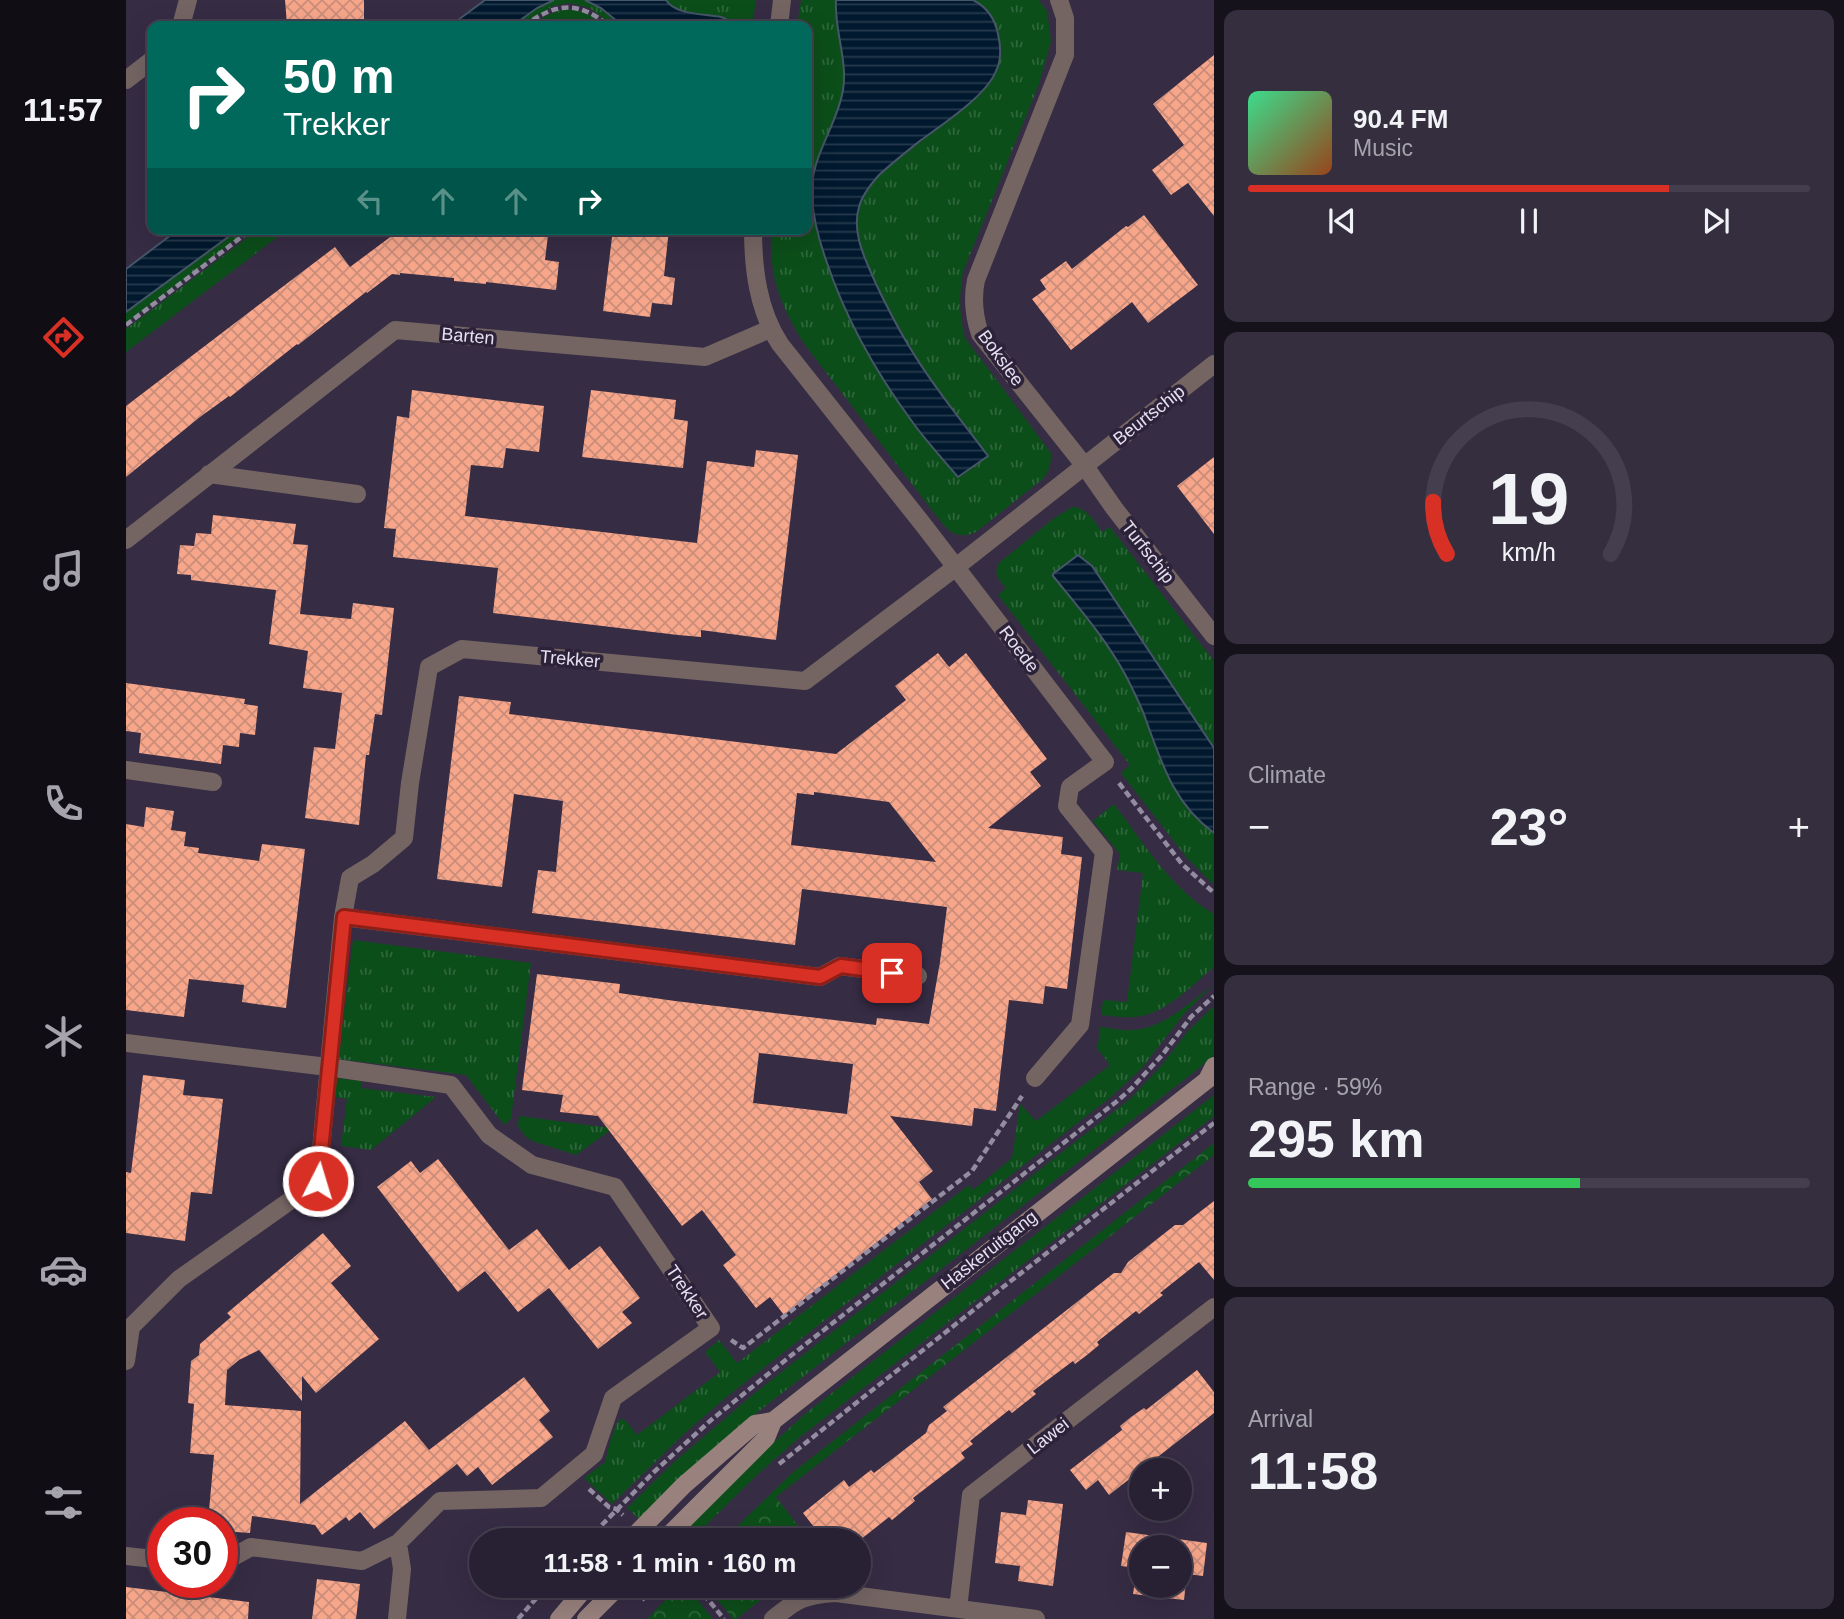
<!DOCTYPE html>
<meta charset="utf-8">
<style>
:root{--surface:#282133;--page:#342e3f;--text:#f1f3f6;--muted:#a5a3ac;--line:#443e4e;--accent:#d93025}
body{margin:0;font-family:Arial,sans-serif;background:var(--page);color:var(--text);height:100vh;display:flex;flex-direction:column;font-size:26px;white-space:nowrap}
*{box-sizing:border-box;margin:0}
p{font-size:23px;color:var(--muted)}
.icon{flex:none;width:38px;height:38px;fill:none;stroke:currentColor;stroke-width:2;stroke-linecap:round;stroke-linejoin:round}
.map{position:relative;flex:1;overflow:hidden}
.sheet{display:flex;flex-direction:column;gap:10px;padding:10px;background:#16121c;width:630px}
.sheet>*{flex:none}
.guide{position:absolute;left:21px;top:21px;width:665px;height:214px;border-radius:14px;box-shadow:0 7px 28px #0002,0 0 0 2px var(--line);background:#00695c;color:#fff;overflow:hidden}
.controls{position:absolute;left:1003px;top:1458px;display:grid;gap:14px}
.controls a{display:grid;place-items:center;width:63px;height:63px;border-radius:50%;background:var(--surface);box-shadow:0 7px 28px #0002,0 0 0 2px var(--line);font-size:35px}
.speed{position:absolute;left:21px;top:1507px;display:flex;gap:14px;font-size:35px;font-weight:700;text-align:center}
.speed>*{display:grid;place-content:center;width:91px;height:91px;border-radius:50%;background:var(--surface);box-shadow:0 7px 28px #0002,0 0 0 2px var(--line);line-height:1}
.speed .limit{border:10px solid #d22;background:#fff;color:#111}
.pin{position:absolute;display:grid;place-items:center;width:60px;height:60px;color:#fff;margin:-30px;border-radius:14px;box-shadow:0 4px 10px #0006}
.me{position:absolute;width:77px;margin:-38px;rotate:5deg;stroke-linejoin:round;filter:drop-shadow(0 0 5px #0008)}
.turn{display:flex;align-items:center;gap:24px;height:147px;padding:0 21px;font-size:32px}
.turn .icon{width:91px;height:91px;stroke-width:2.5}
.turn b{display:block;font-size:49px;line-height:60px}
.lanes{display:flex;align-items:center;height:66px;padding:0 21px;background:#0003;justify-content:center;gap:35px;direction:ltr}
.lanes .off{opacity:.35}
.big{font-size:52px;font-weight:700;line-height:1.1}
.sheet .tile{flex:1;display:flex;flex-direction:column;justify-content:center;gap:10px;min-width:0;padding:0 24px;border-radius:14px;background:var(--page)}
.sheet .dial{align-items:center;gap:0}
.dial svg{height:182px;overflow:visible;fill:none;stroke:var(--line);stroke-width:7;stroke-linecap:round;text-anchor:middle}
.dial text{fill:var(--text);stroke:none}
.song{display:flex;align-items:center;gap:21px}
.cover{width:84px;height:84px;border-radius:10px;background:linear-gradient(135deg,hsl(150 70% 55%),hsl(20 70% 35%))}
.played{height:7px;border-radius:4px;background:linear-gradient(90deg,var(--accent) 75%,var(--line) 75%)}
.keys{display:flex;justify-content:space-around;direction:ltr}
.heat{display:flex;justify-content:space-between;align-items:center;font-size:38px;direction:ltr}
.charge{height:10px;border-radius:5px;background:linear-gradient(90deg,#34c759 59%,var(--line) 0)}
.trip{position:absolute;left:343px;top:1528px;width:402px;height:70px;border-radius:35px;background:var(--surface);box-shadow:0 7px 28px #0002,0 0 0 2px var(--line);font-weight:700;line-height:70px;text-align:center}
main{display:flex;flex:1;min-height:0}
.tab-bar{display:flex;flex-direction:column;width:126px;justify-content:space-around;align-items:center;background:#100d14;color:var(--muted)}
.tab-bar .icon{width:49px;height:49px}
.tab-bar .active{color:var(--accent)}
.tab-bar b{font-size:32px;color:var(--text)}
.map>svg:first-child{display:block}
</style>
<main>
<nav class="tab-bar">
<b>11:57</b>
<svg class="icon active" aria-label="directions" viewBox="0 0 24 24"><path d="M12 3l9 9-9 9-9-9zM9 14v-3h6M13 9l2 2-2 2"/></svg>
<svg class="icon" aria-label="music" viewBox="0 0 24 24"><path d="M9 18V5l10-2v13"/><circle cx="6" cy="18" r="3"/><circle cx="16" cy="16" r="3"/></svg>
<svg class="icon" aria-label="phone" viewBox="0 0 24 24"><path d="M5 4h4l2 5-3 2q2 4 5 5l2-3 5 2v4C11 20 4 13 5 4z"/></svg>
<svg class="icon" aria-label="climate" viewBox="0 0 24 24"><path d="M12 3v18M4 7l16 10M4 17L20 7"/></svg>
<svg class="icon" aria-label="car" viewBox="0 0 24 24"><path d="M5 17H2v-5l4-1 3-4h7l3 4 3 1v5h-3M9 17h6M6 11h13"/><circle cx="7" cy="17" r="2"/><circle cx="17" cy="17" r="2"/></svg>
<svg class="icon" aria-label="filters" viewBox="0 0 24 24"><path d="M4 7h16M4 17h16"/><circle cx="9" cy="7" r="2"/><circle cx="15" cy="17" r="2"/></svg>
</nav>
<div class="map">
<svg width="1088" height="1619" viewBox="0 0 1088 1619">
<defs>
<pattern id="grass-tufts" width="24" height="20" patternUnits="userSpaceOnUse" patternTransform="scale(1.75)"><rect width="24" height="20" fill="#0c4e1a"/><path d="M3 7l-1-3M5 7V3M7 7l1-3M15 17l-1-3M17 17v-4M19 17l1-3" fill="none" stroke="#2f673c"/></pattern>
<pattern id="forest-crowns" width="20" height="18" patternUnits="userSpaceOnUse" patternTransform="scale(1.75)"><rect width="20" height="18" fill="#0c4e1a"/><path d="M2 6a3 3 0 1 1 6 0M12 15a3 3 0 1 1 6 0" fill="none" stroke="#2f673c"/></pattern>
<pattern id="water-rules" width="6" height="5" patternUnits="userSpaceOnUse" patternTransform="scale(1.75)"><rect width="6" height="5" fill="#01192e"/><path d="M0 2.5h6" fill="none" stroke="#263a4d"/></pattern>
<pattern id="building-cross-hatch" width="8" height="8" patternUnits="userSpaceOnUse" patternTransform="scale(1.75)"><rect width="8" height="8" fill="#f7a68a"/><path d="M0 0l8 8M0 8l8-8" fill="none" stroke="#ca8d7a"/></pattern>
</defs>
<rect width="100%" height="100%" fill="#362c44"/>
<path fill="url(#grass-tufts)" d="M428,0h31l6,2 32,24h-10l-23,-18 -21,-5 -16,3 -33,20h-8l25,-18z
M540,0h90l-4,26h-20l-11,-9 -38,-5 -15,-7z
M675,0h35c-2,30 12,60 7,90 -6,37 -33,69 -31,107 2,48 25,93 47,135 16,30 32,60 52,87 14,21 31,39 47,58l29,-22c-25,-34 -53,-68 -75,-104 -14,-22 -25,-44 -36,-67 -10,-23 -25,-52 -17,-77 3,-12 12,-23 20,-32l89,-71 22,-22 2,-65 -7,-9 -12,-8h66l8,11 4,30 -12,43 -76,188c-4,23 -4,43 2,66l86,115c0,11 -1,17 -8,26l-67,53c-22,9 -28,-2 -41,-18l-130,-169c-25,-40 -36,-68 -34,-116h36v-203h-10z
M443,9l18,4 17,13h-75c13,-8 24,-16 40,-17z
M113,229h11l-124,94v-11z
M133,229h29l-162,123v-23z
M946,507c15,0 22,14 30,25l8,-5 104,134v87l-122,-182 -38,10c25,32 52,63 72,100 7,14 15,29 20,44 16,44 27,84 68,113v52l-27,-27 -66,-85 9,-8 -132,-170 8,-7c-7,-8 -14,-15 -6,-26l53,-43z
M988,804c29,38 57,85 100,110v53c-23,19 -48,47 -79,50 -12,1 -23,-1 -34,-2l2,-15 24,2 16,-129 -26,-3 3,-16 -27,-33z
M227,940l178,23 -20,156 -7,6 -38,-50 -128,-16z
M1088,984l-30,30 -43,55 -29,27 -388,303 -39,34 -73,71 -28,-26 21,-16 6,-24 6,-15 3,-4 5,1 12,15 83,-63 -15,-20 14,-12 18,23 232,-178 4,5 39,-32 8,-54 16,17 74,-56 -14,-18 2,-2 2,-18c11,1 22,4 33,3 31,-2 57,-28 81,-46z
M1088,1006v49l-16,14 -453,353 -106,97 -12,-11 47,-46 82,-70 374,-293 31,-33 27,-35z
M210,1078l25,3v7l75,9 -65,53 -30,-4 6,-47 -13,-2z
M1088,1095v21l-415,322 -42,37 -66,65h-16l83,-83 47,-43z
M393,1116l92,12 1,1 -36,26 -44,-14 -7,-5 -7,-10z"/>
<path fill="url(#forest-crowns)" d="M1088,1143v12l-438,342 33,43h-86l69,-67z
M553,1586h7l27,33h-66z
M580,1586h73l-43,33h-3z"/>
<path fill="url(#water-rules)" stroke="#465568" stroke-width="2" d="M359,0h69l-17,8 -25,18h-62z
M459,0h81c9,15 38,14 55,17l5,2 6,7h-109l-22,-18z
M710,0h137c14,7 22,19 25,34 3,13 4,25 -2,37 -10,25 -53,53 -75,69 -15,12 -29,23 -42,35 -8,9 -17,20 -20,32 -8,26 7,54 17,77 11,23 22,45 36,67 22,37 50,70 76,105l-30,21c-16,-19 -33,-37 -47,-57 -36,-49 -66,-103 -85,-160 -7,-20 -13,-42 -14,-63 -3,-39 25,-70 31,-107 5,-30 -9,-60 -7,-90z
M53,229h60l-113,83v-43z
M952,555l14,11 122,182v85c-40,-29 -52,-69 -68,-113 -5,-15 -13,-30 -20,-44 -20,-37 -47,-68 -73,-100v-2z"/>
<path fill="url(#building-cross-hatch)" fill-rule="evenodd" d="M159,0h79v21l-77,4z
M1088,55v161l-26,-33 -17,12 -19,-25 32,-25 -31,-41z
M1018,215l54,70 -50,38 -16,-21 -61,48 -39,-51 14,-10 -6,-9 26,-19 6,8 54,-43 2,1z
M275,229h93l54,6 -3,25 14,2 -3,28 -70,-8v2l-32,-3v-3l-54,-5v2l-8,-1 -25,19 -1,-1 -68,53 -1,-1 -67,53 -1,-1 -29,21 -74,60v-71l209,-159 15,20z
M487,229h56l-5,47 11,2 -3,27 -20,-2 -2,14 -47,-6z
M286,390l132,16 -5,46 -33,-4 -3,20 -32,-3 -6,51 232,27 10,-82 47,6 2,-17 42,5 -22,185 -75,-10v7l-23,-2 -185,-22 5,-45 -105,-11 3,-28 -12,-1 13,-112 12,2z
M465,390l85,10 -2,19 14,2 -5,47 -101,-11z
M1088,457v77l-37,-48z
M87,515l83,9 -3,20 15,1 -8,69 51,5 2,-16 41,5 -12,107 -7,-1 -6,41h-3l-7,70 -54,-7 9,-71 21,2 7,-56 -39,-5 5,-37 -39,-7 7,-54 -85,-10v-5l-14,-1 3,-29 14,1 2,-13 15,1z
M812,653l11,14 17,-14 81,106 -17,13 11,14 -53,42 75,9 -2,17 21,3 -15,132 -22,-3 -2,18 -34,-4 -13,111 -22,-3 -2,18 -82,-10 43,55 -14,11 13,17 -148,116 -14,-18 -14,11 -33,-43 13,-10 -34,-45 -20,16 -84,-110 -38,-4 3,-17 -41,-5 15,-116 83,10 -1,9 56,8 201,24 1,-7 52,6 11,-62 7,-55 -145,-18 -7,56 -263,-32 6,-43 18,2 7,-71 -49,-7 -12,93 -65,-8 22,-183 52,6 -2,12 327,40 70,-54 -11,-14zM688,792l75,10 47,60 -145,-17 6,-52 17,2zM633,1053l94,11 -6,50 -94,-11z
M0,683l119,16 -1,5 14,2 -3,29 -15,-2 -1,14 -16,-2 -2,19 -82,-11 2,-20 -15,-2z
M20,807l28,4 -3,19 15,2 -2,14 15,2 -1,5 61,8 3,-17 43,5 -19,159 -44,-6 2,-17 -55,-6 -5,38 -58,-7v-186l18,3z
M17,1075l42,5 -2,15 40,4 -11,95 -21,-2 -6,49 -59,-8v-61l5,1z
M312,1159l71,91 28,-21 32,41 31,-24 40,52 -18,14 10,11 -34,26 -49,-61 -31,24 -33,-41 -27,21 -81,-105 34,-26 9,12z
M1088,1201v79l-15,-18 -39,31 3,2 -24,19 -3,-3 -39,31 2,3 -12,10 -12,9 -2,-3 -40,30 3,3 -24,19 -3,-3 -39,31 3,3 -12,9 4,5 -52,40 2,3 -23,19 -3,-3 -29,23h-17l-10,-13 -12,9 -18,-23 41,-33 5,7 22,-17 3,3 52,-40 3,-8 18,-14 -4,-4 171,-134h7l7,-11 47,-37h8z
M197,1233l28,33 -20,17 48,56 -63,54 -14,-17v25l-43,-51 -20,10 -12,10 -2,35 76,6 -1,93 105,-83 24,29 95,-73 26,34 -11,9 14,17 -61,48 -14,-18 -11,9 -10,-12 -83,65 -14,-17 -11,9 -3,-4 -24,18 -7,-10 -63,-9 -2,17 -28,-2v-9h-14l6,-67 -24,-2 4,-49 -6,-1 3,-42 8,-6 1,-11 31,-27 -4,-4z
M1071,1370l17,22v21l-105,82 -11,-15 -12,10 -16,-20 52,-40 -2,-4 11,-9 13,-9 2,2z
M902,1500l35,4 -10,82 -35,-5 2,-15 -25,-3 6,-51 25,3z
M1000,1532l81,11 -4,33 -16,-2 -3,26 -51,-6 4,-26 -16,-2zM1015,1547h39v39h-39z
M191,1579l43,5 -4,35h-44z
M0,1587l123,15 -1,17h-122z"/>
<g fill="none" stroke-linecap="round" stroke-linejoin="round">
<path stroke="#948ca0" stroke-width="4.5" stroke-dasharray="7 3.5" stroke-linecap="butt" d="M398,26c31,-23 54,-26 85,0
M0,325l126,-96
M993,783l63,81 32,29
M605,1340l12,8 229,-177 50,-75
M653,1464l201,-159 234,-182
M463,1489l20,18 7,2 7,6
M461,1540l68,-69 55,-50 83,-67 323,-252 15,-13 32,-35 28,-37 23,-21
M571,1586l27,33
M516,1600l13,-14
M392,1619l29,-33"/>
<path stroke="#746563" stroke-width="18" d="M933,0l6,18v37l-89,225c-4,19 -2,36 4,54l104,131 30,43 100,128
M55,26l7,-26
M653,26l3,-26
M0,80l26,-20
M627,229c0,40 5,81 27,115l145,183 180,235 -35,25 -3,19 37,46 -24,173 -45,53
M83,474l148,20
M0,540l269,-210 310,27 65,-28
M0,770l87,12
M217,917l477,60 20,-11 78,10
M0,1043l202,24 123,18 38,50 43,30 83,22 96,141 -98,70 -19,56 -53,44 -101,3 -42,42 -36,18 -111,-14 -29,16
M0,1361l5,-34 48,-48 139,-98 25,-264 7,-39 23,-14 31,-26 6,-55 19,-116 33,-18 343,32 151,-114 258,-203
M0,1556l37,4
M832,1609l13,-114 243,-188
M271,1619l5,-50 -4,-26
M647,1619c24,-20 31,-24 63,-26l200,26"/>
<path stroke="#99827e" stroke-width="18" d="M504,1540l54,-55 71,-61 18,-3 434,-341 7,-14
M538,1540l102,-102 7,-17
M433,1619l28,-33
M460,1619l33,-33"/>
</g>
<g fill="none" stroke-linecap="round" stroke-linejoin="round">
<g stroke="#8d1f18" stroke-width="18">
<path id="route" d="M192,1181l26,-264 476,60 21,-11 51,7"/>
</g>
<use href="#route" stroke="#d93025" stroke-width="12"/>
</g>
<g text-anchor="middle" stroke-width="7" stroke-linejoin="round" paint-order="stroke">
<g font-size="18" fill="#e6e0f0" stroke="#2c2239">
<text transform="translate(342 336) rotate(5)" y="6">Barten</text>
<text transform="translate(875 358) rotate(54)" y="6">Bokslee</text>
<text transform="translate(1023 415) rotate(-38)" y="6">Beurtschip</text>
<text transform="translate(1022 552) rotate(52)" y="6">Turfschip</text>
<text transform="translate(893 649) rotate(53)" y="6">Roede</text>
<text transform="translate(444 659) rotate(5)" y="6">Trekker</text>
<text transform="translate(863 1250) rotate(-38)" y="6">Haskeruitgang</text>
<text transform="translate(561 1292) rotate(56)" y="6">Trekker</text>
<text transform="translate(922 1436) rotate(-38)" y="6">Lawei</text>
</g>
</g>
</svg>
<div class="controls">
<a>+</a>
<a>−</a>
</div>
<div class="speed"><div class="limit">30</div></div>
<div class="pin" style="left:766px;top:973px;background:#d93025"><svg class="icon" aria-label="arrive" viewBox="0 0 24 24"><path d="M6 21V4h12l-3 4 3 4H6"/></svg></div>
<svg class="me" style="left:192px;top:1181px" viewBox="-20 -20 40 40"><circle r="17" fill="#d93025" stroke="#fff" stroke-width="3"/><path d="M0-11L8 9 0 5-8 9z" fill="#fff"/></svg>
<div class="trip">11:58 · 1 min · 160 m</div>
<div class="guide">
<div class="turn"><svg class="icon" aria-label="right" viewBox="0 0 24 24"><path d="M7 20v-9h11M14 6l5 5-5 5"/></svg><div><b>50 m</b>Trekker</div></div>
<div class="lanes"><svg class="icon off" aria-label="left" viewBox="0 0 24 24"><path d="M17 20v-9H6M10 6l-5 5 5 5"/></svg><svg class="icon off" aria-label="ahead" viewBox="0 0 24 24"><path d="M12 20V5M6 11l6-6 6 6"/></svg><svg class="icon off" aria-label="ahead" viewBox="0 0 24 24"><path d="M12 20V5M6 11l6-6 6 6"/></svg><svg class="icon" aria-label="right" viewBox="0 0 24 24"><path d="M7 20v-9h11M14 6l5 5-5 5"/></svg></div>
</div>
</div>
<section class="sheet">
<div class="tile">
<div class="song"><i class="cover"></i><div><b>90.4 FM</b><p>Music</p></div></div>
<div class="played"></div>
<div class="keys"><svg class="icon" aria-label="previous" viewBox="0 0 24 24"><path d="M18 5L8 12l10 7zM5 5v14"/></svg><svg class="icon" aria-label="pause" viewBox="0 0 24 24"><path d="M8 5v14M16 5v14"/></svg><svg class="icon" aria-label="next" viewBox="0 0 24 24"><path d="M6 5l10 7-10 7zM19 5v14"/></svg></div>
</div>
<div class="tile dial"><svg viewBox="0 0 100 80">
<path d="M14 69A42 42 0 1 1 86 69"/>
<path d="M14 69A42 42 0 0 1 8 46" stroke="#d93025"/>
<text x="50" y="56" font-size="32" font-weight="700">19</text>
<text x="50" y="72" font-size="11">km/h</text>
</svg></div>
<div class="tile"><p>Climate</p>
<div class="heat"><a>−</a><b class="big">23°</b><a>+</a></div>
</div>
<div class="tile"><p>Range · 59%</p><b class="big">295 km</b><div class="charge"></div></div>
<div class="tile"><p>Arrival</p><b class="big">11:58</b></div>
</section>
</main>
